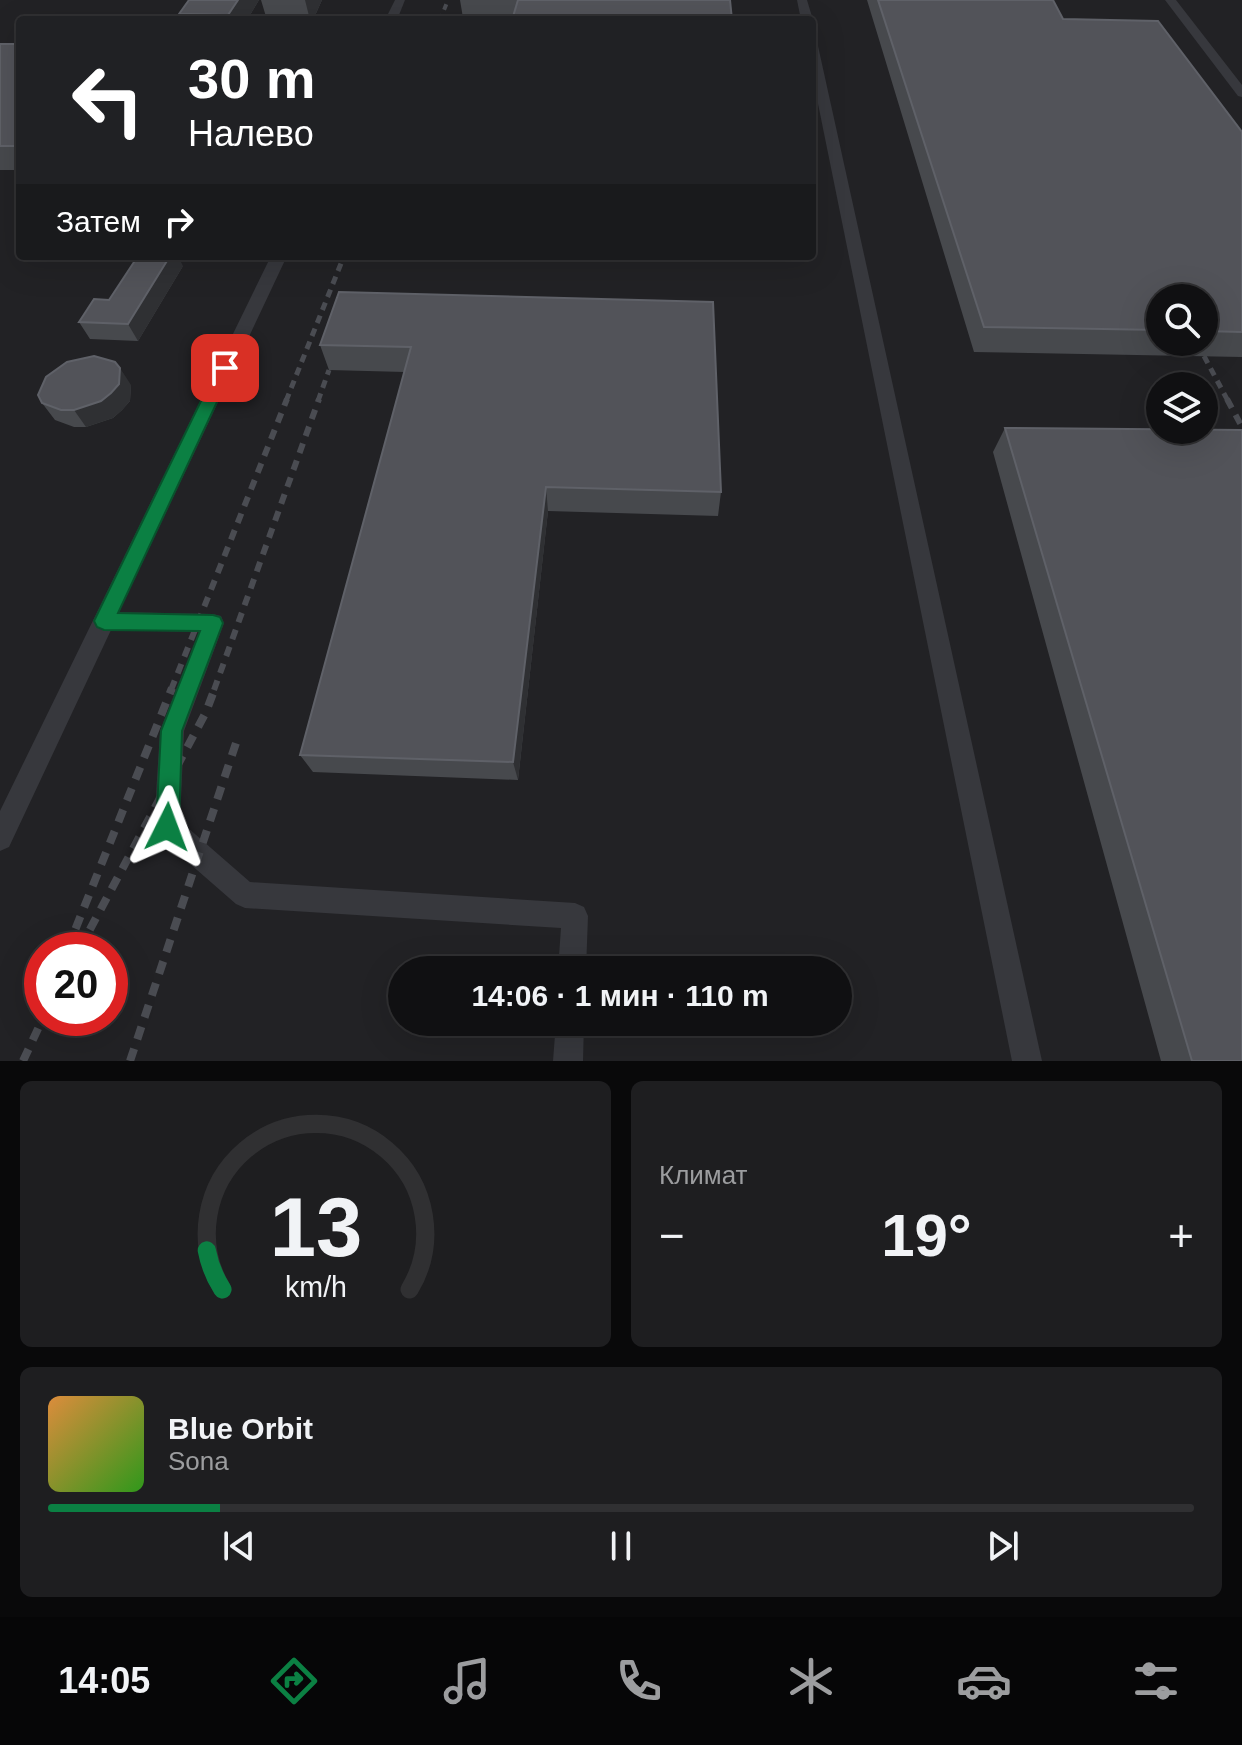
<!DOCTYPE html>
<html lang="ru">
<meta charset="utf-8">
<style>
:root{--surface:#101012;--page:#1e1e20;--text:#f1f3f6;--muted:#9c9d9f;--line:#303032;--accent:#0b8043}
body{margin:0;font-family:Helvetica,sans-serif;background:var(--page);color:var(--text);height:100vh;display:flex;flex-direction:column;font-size:30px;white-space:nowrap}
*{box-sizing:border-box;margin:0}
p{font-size:26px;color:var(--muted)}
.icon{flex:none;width:44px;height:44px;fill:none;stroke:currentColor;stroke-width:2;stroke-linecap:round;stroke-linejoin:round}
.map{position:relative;height:1061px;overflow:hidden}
.side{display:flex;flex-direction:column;gap:20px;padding:20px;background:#09090a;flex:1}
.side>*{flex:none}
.guide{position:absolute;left:16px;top:16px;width:800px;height:244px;border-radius:8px;box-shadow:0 8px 32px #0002,0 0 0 2px var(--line);background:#202124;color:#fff;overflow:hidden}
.fabs{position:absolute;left:1146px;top:284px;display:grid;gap:16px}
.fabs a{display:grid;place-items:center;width:72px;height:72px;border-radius:50%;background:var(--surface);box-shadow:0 8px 32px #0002,0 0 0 2px var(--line);font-size:40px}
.speed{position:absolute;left:24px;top:932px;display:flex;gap:16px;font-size:40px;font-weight:700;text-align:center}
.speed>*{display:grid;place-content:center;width:104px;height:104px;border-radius:50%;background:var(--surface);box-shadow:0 8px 32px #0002,0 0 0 2px var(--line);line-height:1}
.speed .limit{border:12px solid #d22;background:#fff;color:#111}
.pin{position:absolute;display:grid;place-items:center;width:68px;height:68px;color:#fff;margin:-34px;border-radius:16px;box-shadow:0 4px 12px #0006}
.me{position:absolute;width:88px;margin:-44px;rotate:3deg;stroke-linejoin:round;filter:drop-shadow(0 0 6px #0008)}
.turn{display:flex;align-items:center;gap:28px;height:168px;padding:0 40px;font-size:36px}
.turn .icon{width:104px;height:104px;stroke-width:2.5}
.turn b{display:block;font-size:56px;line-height:68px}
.then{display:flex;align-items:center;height:76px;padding:0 40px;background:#0003;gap:16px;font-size:30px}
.big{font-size:60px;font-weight:600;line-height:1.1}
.side .tile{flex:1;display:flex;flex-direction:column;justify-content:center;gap:12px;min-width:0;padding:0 28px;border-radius:12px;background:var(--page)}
.side .dial{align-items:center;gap:0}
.dial svg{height:208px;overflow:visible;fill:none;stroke:var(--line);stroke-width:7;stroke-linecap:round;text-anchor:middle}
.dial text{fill:var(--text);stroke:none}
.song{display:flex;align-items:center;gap:24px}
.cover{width:96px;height:96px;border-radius:12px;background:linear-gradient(135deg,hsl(30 70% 55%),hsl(110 70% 35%))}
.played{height:8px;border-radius:4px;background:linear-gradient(90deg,var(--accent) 15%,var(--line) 15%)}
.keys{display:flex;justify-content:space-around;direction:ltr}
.heat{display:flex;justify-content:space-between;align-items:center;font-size:44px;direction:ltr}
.side .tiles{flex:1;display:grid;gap:20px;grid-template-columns:1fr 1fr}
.tile:last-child{grid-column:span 2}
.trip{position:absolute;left:388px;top:956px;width:464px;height:80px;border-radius:40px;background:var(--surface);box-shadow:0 8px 32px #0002,0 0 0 2px var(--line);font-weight:600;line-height:80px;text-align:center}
.dock{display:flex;height:128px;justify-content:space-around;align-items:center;background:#060607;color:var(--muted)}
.dock .icon{width:56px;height:56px}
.dock .current{color:var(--accent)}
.dock b{font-size:36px;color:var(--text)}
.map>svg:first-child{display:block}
</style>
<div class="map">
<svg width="1242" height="1061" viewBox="0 0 1242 1061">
<rect width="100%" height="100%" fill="#161618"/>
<path fill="#222225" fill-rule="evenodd" d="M0,0h1242v1061h-1242zM20,20h792v236h-792zM1160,298h44v44h-44zM1160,386h44v44h-44zM42,950h68v68h-68zM402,970h436v52h-436z"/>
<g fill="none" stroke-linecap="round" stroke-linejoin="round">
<path fill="#37383d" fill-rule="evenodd" d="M395,0h10l-8,20h-12z
M797,0h10l6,20 -1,1 -11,-1z
M1165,0h11l66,85v12l-4,-1z
M812,43l6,3 224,1015h-30l-200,-987z
M271,256h16l-168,356 94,2 8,2 3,7 -40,108 -4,90 70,61 325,21 9,4 4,9 -2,54h-28l3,-42 -316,-20 -9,-4 -78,-68 -4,-9 6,-96 39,-99 -88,-2 -102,217 -9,4v-40z
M556,1022h28l-1,39h-30z"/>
<path stroke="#4a4c52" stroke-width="4" stroke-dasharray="6 5" stroke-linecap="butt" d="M440,20l8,-20"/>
<path stroke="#4a4c52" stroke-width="5" stroke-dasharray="8 6" stroke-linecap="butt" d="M1204,356l24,45
M286,401l58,-145
M318,401l11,-31"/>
<path stroke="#4a4c52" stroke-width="6" stroke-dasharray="10 8" stroke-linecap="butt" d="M1227,399l15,28
M171,690l116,-291
M214,690l105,-291"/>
<path stroke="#4a4c52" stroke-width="8" stroke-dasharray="13 10" stroke-linecap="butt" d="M67,950l105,-262
M79,950l127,-238 9,-24
M23,1061l20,-43
M130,1061l107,-321"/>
</g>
<path fill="#47494d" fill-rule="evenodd" d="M189,0h70l-12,20h-66l-2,-6z
M261,0h61l-9,20h-46z
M460,0h270l-267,18z
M867,0h186l10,19 179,113v225l-268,-5zM1160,298h44v44h-44z
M0,44h20v126h-20z
M183,266l-45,75 -48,-2 -11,-17 30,-22z
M339,292l382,200 -3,24 -170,-5 -30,269 -205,-8 -13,-17 105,-383 -76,-2 -9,-25z
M131,385l-1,16 -8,9 -9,8 -27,9h-12l-19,-7 -13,-17z
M1005,428l237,633h-81l-168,-609z"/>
<path fill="#2f3033" d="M238,0h21l-12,20h-17l-2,-5z
M305,0h17l-9,20h-3z
M170,256h8l5,10 -45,75 -10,-17z
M120,368l11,17 -1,16 -8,9 -9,8 -27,9 -12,-17z
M546,487l2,24 -30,269 -5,-18z"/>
<path fill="#525359" stroke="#5f6168" stroke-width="2" d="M189,0h49l-10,15 -49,-1z
M518,0h212l2,20h-220z
M878,0h175l10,19 95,2 84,111v200l-38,-1v-33h-44v32l-176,-3z
M0,44h20v102h-20z
M138,256h32l-42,68 -49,-2 15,-23 15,1z
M339,292l374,10 8,190 -175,-5 -33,275 -213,-7 111,-408 -91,-2z
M94,356l21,6 5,6 -1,16 -8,9 -10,8 -27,9h-13l-19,-7 -4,-8 8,-18 21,-15z
M1005,428l237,2v631h-50z"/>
<path fill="#0b8043" stroke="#07532c" stroke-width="2" d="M225,363l8,5 -115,245 95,2 7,2 3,6 -41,108 -3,96 -3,9 -9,3 -8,-3 -3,-9 5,-96 39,-100 -96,-1 -7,-3 -3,-6 123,-253z"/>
</svg>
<div class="fabs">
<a><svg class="icon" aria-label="search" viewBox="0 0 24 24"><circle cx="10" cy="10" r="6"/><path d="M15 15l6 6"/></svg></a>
<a><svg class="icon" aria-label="layers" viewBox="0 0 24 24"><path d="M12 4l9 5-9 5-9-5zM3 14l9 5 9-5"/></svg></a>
</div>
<div class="speed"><div class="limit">20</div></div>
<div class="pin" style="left:225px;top:368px;background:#d93025"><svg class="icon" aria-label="arrive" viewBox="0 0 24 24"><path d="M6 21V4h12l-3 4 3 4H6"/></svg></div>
<svg class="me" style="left:167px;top:827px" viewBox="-20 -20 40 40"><path d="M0-17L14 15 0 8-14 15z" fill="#0b8043" stroke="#fff" stroke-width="4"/></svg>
<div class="trip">14:06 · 1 мин · 110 m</div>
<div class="guide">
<div class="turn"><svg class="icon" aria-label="left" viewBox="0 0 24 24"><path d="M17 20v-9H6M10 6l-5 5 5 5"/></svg><div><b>30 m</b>Налево</div></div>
<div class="then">Затем<svg class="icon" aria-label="right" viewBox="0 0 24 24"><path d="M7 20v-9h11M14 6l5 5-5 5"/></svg></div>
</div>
</div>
<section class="side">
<div class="tiles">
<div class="tile dial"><svg viewBox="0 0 100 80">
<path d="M14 69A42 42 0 1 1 86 69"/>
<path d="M14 69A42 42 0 0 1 8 54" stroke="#0b8043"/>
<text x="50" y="56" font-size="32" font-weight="700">13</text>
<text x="50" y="72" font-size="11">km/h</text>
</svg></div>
<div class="tile"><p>Климат</p>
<div class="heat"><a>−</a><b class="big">19°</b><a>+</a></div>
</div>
<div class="tile">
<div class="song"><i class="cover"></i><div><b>Blue Orbit</b><p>Sona</p></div></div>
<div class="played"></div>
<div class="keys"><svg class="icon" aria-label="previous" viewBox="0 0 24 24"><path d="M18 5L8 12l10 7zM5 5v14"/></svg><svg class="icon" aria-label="pause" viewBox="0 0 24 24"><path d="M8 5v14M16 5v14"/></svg><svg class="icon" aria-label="next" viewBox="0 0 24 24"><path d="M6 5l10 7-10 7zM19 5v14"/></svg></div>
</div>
</div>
</section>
<nav class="dock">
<b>14:05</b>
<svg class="icon current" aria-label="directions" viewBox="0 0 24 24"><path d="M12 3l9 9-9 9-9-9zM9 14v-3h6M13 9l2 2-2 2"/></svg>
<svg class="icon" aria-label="music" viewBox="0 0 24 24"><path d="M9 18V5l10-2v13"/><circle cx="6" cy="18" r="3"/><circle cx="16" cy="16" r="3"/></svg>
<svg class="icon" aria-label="phone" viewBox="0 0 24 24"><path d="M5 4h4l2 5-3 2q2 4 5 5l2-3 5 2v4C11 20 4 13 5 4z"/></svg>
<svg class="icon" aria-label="climate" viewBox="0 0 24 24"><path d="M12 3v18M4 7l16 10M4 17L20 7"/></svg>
<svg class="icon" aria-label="car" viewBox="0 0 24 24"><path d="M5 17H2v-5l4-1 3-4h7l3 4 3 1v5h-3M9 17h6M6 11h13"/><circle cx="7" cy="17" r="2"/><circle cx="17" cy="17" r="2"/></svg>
<svg class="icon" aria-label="filters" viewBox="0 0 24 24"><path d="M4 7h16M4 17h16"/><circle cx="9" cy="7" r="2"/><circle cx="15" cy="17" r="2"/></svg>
</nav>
